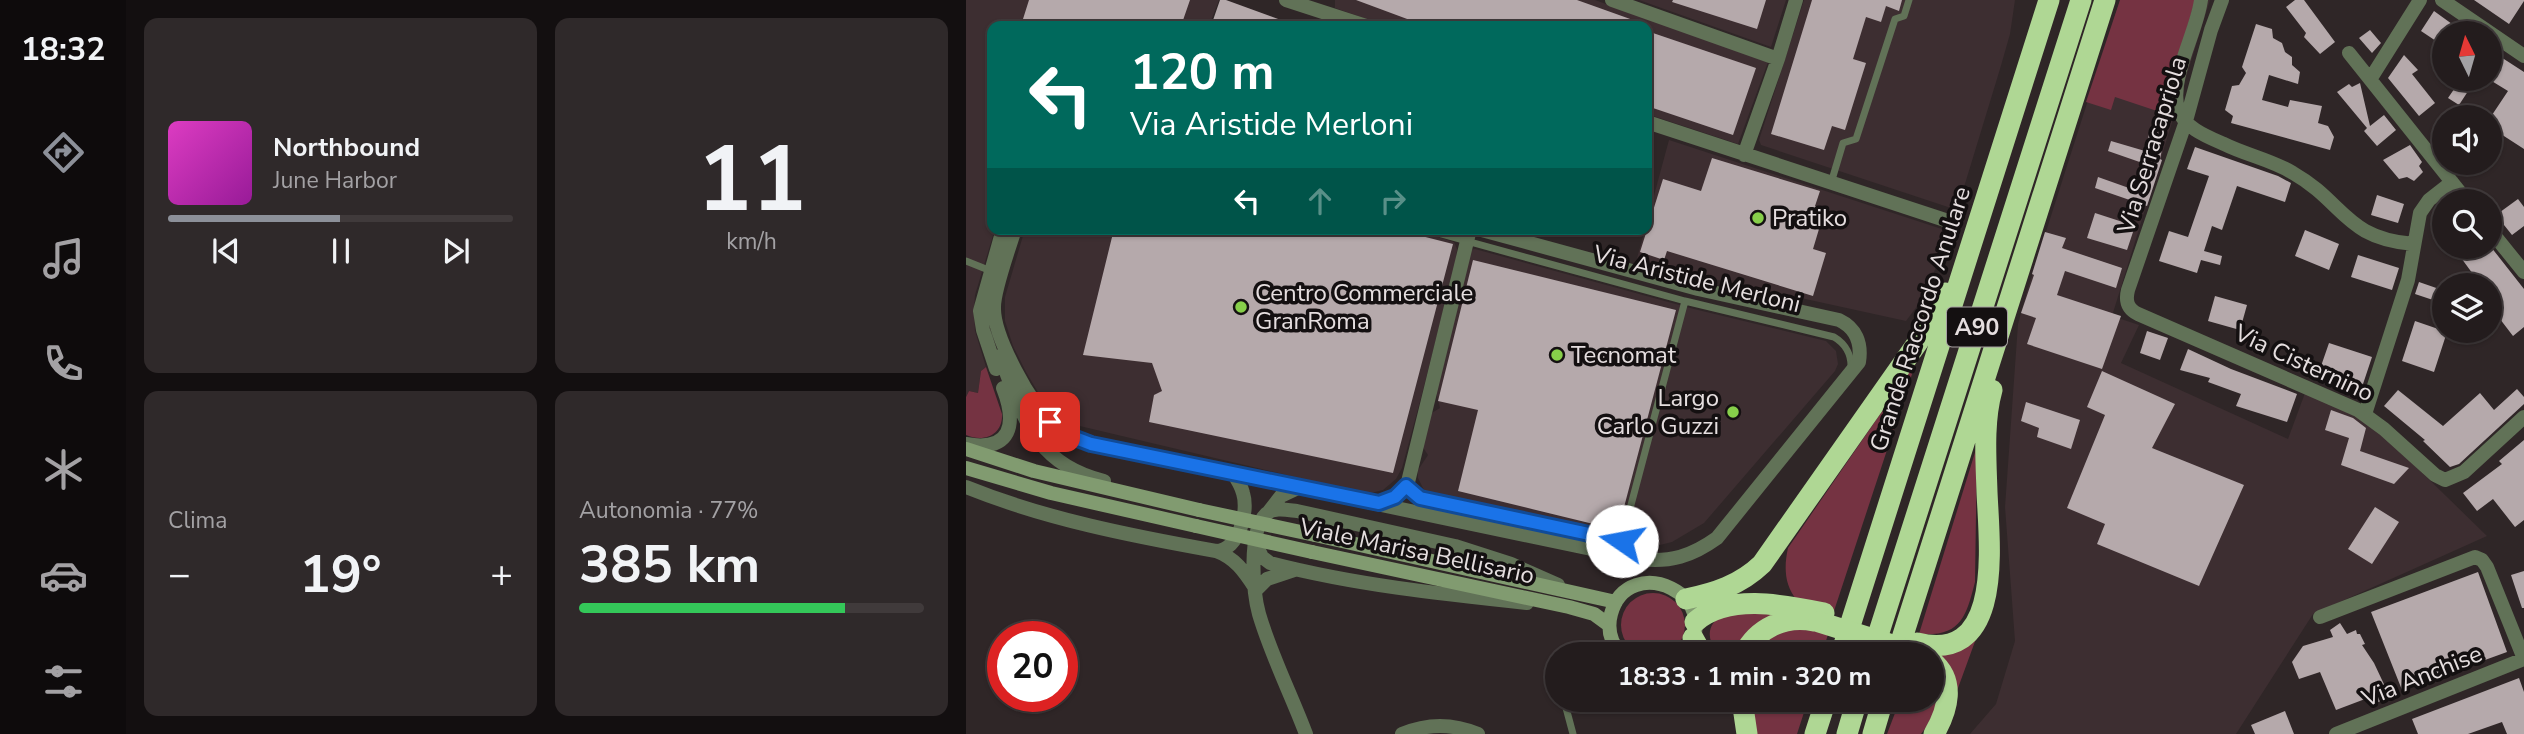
<!DOCTYPE html>
<html lang="it">
<meta charset="utf-8">
<style>
:root{--surface:#231c1d;--page:#2f292a;--text:#f1f3f6;--muted:#a3a1a4;--line:#403a3b;--accent:#8c9099}
body{margin:0;font-family:"Nunito Sans",sans-serif;background:var(--page);color:var(--text);height:100vh;display:flex;flex-direction:column;font-size:26px;white-space:nowrap}
*{box-sizing:border-box;margin:0}
p{font-size:23px;color:var(--muted)}
.icon{flex:none;width:38px;height:38px;fill:none;stroke:currentColor;stroke-width:2;stroke-linecap:round;stroke-linejoin:round}
.map{position:relative;flex:1;overflow:hidden}
.sheet{display:flex;flex-direction:column;gap:18px;padding:18px;background:#130f10;width:840px}
.sheet>*{flex:none}
.hud{position:absolute;left:21px;top:21px;width:665px;height:214px;border-radius:14px;box-shadow:0 2px 5px #0004,0 0 0 2px var(--line);background:#00695c;color:#fff;overflow:hidden}
.needle{width:46px;rotate:355deg}
.buttons{position:absolute;left:1466px;top:21px;display:grid;gap:14px}
.buttons a{display:grid;place-items:center;width:70px;height:70px;border-radius:50%;background:var(--surface);box-shadow:0 2px 5px #0004,0 0 0 2px var(--line);font-size:35px}
.speed{position:absolute;left:21px;top:621px;display:flex;gap:14px;font-size:35px;font-weight:700;text-align:center}
.speed>*{display:grid;place-content:center;width:91px;height:91px;border-radius:50%;background:var(--surface);box-shadow:0 2px 5px #0004,0 0 0 2px var(--line);line-height:1}
.speed .limit{border:10px solid #d22;background:#fff;color:#111}
.pin{position:absolute;display:grid;place-items:center;width:60px;height:60px;color:#fff;margin:-30px;border-radius:14px;box-shadow:0 4px 10px #0006}
.me{position:absolute;width:77px;margin:-38px;rotate:282deg;stroke-linejoin:round;filter:drop-shadow(0 0 5px #0008)}
.turn{display:flex;align-items:center;gap:24px;height:147px;padding:0 28px;font-size:32px}
.turn .icon{width:91px;height:91px;stroke-width:2.5}
.turn b{display:block;font-size:49px;line-height:60px}
.lanes{display:flex;align-items:center;height:66px;padding:0 28px;background:#0003;justify-content:center;gap:35px;direction:ltr}
.lanes .off{opacity:.35}
.big{font-size:52px;font-weight:700;line-height:1.1}
.sheet .widget{flex:1;display:flex;flex-direction:column;justify-content:center;gap:10px;min-width:0;padding:0 24px;border-radius:14px;background:var(--page)}
.sheet .dial{align-items:center;gap:0}
.dial b{font-size:91px;line-height:1}
.song{display:flex;align-items:center;gap:21px}
.cover{width:84px;height:84px;border-radius:10px;background:linear-gradient(135deg,hsl(310 70% 55%),hsl(300 70% 35%))}
.played{height:7px;border-radius:4px;background:linear-gradient(90deg,var(--accent) 50%,var(--line) 50%)}
.keys{display:flex;justify-content:space-around;direction:ltr}
.heat{display:flex;justify-content:space-between;align-items:center;font-size:38px;direction:ltr}
.charge{height:10px;border-radius:5px;background:linear-gradient(90deg,#34c759 77%,var(--line) 0)}
.sheet .tiles{flex:1;display:grid;gap:18px;grid-template-columns:repeat(2,1fr)}
.trip{position:absolute;left:579px;top:642px;width:399px;height:70px;border-radius:35px;background:var(--surface);box-shadow:0 2px 5px #0004,0 0 0 2px var(--line);font-weight:700;line-height:70px;text-align:center}
main{display:flex;flex:1;min-height:0}
.tabs{display:flex;flex-direction:column;width:126px;justify-content:space-around;align-items:center;background:#0e0b0c;color:var(--muted)}
.tabs .icon{width:49px;height:49px}
.tabs .active{color:var(--accent)}
.tabs b{font-size:32px;color:var(--text)}
.map>svg:first-child{display:block}
</style>
<main>
<nav class="tabs">
<b>18:32</b>
<svg class="icon active" aria-label="directions" viewBox="0 0 24 24"><path d="M12 3l9 9-9 9-9-9zM9 14v-3h6M13 9l2 2-2 2"/></svg>
<svg class="icon" aria-label="music" viewBox="0 0 24 24"><path d="M9 18V5l10-2v13"/><circle cx="6" cy="18" r="3"/><circle cx="16" cy="16" r="3"/></svg>
<svg class="icon" aria-label="phone" viewBox="0 0 24 24"><path d="M5 4h4l2 5-3 2q2 4 5 5l2-3 5 2v4C11 20 4 13 5 4z"/></svg>
<svg class="icon" aria-label="climate" viewBox="0 0 24 24"><path d="M12 3v18M4 7l16 10M4 17L20 7"/></svg>
<svg class="icon" aria-label="car" viewBox="0 0 24 24"><path d="M5 17H2v-5l4-1 3-4h7l3 4 3 1v5h-3M9 17h6M6 11h13"/><circle cx="7" cy="17" r="2"/><circle cx="17" cy="17" r="2"/></svg>
<svg class="icon" aria-label="filters" viewBox="0 0 24 24"><path d="M4 7h16M4 17h16"/><circle cx="9" cy="7" r="2"/><circle cx="15" cy="17" r="2"/></svg>
</nav>
<section class="sheet">
<div class="tiles">
<div class="widget">
<div class="song"><i class="cover"></i><div><b>Northbound</b><p>June Harbor</p></div></div>
<div class="played"></div>
<div class="keys"><svg class="icon" aria-label="previous" viewBox="0 0 24 24"><path d="M18 5L8 12l10 7zM5 5v14"/></svg><svg class="icon" aria-label="pause" viewBox="0 0 24 24"><path d="M8 5v14M16 5v14"/></svg><svg class="icon" aria-label="next" viewBox="0 0 24 24"><path d="M6 5l10 7-10 7zM19 5v14"/></svg></div>
</div>
<div class="widget dial"><b>11</b><p>km/h</p></div>
<div class="widget"><p>Clima</p>
<div class="heat"><a>−</a><b class="big">19°</b><a>+</a></div>
</div>
<div class="widget"><p>Autonomia · 77%</p><b class="big">385 km</b><div class="charge"></div></div>
</div>
</section>
<div class="map">
<svg width="1558" height="734" viewBox="0 0 1558 734">
<rect width="100%" height="100%" fill="#2f2627"/>
<path fill="#3d2e31" d="M0,0h253l-10,26h-217v203h3l-20,66 -1,15 1,21 11,36 -5,4 -3,22 -9,-2 -3,6z
M369,0h260l173,62 -30,82 -91,-30v-88h-260l-52,-18z
M673,0h147l-15,47z
M838,0h211l-5,34 -10,35 -43,141 -196,-65 -2,-5z
M1154,0h90l-98,316 27,9 -18,38 167,76 17,-46 60,24 122,119 -174,78 -77,120h-266l26,-30 19,-63 -10,-134 13,-183 10,-36z
M703,140l279,91 -21,62 -21,28 -270,-59z
M59,229h388l41,13 3,7 -1,12 -34,133 -20,74 -6,11 -13,11 -16,4 -300,-71 -22,-19 -19,-32 -13,-26 -8,-25v-24z
M509,249l219,60 132,32 10,10 2,13 -3,7 -131,152 -32,19 -12,3 -23,-2 -21,-10 -186,-40 -6,-3 -6,-12v-8l10,-15 -6,-9 8,-32 10,-6 -4,-16 34,-142z"/>
<path fill="#753342" d="M1154,0h75l-32,113 -48,-16 -4,13 -25,-8z
M950,362l-82,249 -37,-11c-13,-15 -13,-34 -9,-52z
M20,367l16,47c1,21 -18,29 -36,21v-38l3,-6 9,2 3,-22z
M1011,446l-2,136c-9,36 -15,55 -56,52z
M655 625a32 32 0 1 1 64 0a32 32 0 1 1-64 0Z
M758,614h59l-46,39 -11,1 -10,-3c-11,-15 -7,-29 8,-37z
M1015,625l-27,74 -17,-42z
M813,629l50,2 -7,23h-71z
M966,678c10,20 2,40 -11,56h-34l13,-34h32z
M783,700h59l-11,34h-45z"/>
<path fill="#b5a9ab" d="M63,0h161l-9,26h-136l-22,-7z
M254,0h6l71,26h-86z
M390,0h221l70,25 -221,1z
M707,0h93l-9,29 -85,-27z
M846,0h90l-3,11 -13,-5 -5,16 -15,-5 -13,42 13,4 -21,67 -13,-4 -8,24 -53,-16z
M1329,0h9l31,42 -15,12 -16,-17 2,-4 -20,-26z
M1508,0h50v1l-15,23z
M1468,11l18,13 15,9h-22v14l-24,-16z
M1290,24l16,5 1,9 9,5 3,9 7,5v8l8,7 -2,12 -29,-9 -7,25 26,7 2,-7 32,6 -4,17 10,3 6,11 -4,13 -99,-27 2,-7 -8,-6 7,-24 7,-1 7,-12 -4,-6z
M1404,30l11,13 -9,10 -13,-15z
M684,32l106,36 -23,67 -86,-29v-65z
M1524,50l34,22v77l-34,-22v-9l18,-27 -18,-11z
M1438,55l14,15 -6,4 23,29 -16,13 -31,-38z
M1495,79h15l-17,26 -11,-7z
M1394,83l10,43 14,-11 12,15 -19,16 -13,-15 3,-3 -30,-36 12,-8 3,3z
M1184,130l15,5 -5,24 2,1 -15,46 -52,-18 3,-11 45,16 11,-26 -46,-16 3,-10 34,10z
M1444,145l12,17 -3,4 4,6 -9,9 -7,-4 -8,2 -16,-19z
M1229,147l83,29 13,7 -6,19 -48,-16 -15,44 -10,-4 -8,25 18,5 -2,9 -19,-5 -4,13 -38,-12 10,-30 19,6 21,-61 -22,-7z
M746,158l108,33 -5,15 10,3 -12,40 13,4 -13,43 -146,-45 -3,9 -24,-8 23,-73 38,12z
M1411,195l27,9 -6,19 -27,-8z
M1552,199l6,8v19l-12,9 -16,-20z
M1129,213l40,13 -8,24 -40,-12z
M148,229h280l59,15 -60,229 -244,-51 5,-27 8,-4 -10,-28 -69,-8z
M1339,230l34,14 -10,26 -34,-14z
M1079,232l21,6 -4,10 60,20 -6,20 -51,-17 -8,24 64,21 -19,53 -75,-25 9,-26 -15,-5 13,-38 -2,-1z
M1496,247h29l33,42v38l-11,9 -23,-30v-21h-9l-25,-34z
M1392,255l41,13 -7,22 -41,-13z
M507,260l203,50 -58,220 -160,-39 20,-81 -40,-9z
M1453,282l26,9v13l-30,-10z
M1249,296l32,9 -7,25 -32,-9z
M1449,321l32,11 -13,40 -32,-11z
M1181,331l21,7 -8,22 -20,-7z
M1363,343l43,14 -9,27 -43,-15z
M1222,349l43,20 66,25 -10,28 -51,-16 5,-12 -33,-12 2,-4 -30,-8z
M1136,371l73,33 -23,44 92,37 -45,101 -102,-42 8,-20 -38,-16 38,-93 -18,-8z
M1551,389l7,8v7l-65,60 -9,3 -27,-26 2,-1 -41,-34 14,-16 45,36 37,-33 14,17z
M1060,402l54,18 -9,29 -34,-12 2,-9 -18,-7z
M1365,410l22,8 13,10 -6,23 49,17 -15,16 -53,-19 8,-27 -24,-8z
M1558,440v80l-9,7 -22,-28 -16,12 -14,-18 39,-29 -3,-3z
M1409,507l24,15 -27,42 -24,-15z
M1558,571v37h-2l-11,-33z
M1512,572l29,80 -105,38 -31,-78z
M1374,623l7,11 9,-4 1,4h3l5,10 -3,1 12,18 16,34 -14,6 -3,-7 -37,14 -16,-38 -21,7 -7,-17 11,-16 30,-9 -3,-7z
M1553,678l5,14v42h-17l-5,-12 -34,12h-50l-6,-15z
M1319,711l9,23h-39l-4,-9z"/>
<g fill="none" stroke-linecap="round" stroke-linejoin="round">
<path stroke="#617257" stroke-width="7" d="M865,183l12,-40 13,-4 39,-120 9,-3 5,-16
M457,229l262,72 149,36c12,7 18,19 17,33
M0,261l25,10
M441,486l13,12 202,43
M652,554l67,-253
M599,704l8,30"/>
<path stroke="#617257" stroke-width="14" d="M320,0l80,26
M646,0l166,59
M1235,0c-4,32 -32,78 -23,109 6,19 30,28 46,35 22,11 48,16 69,29 51,29 52,66 121,71
M1256,0l-11,30 -25,91 -58,169c-3,12 0,19 10,24l220,96 26,19 51,46 10,5 19,-8 60,-55
M1476,0l82,56
M1383,53l118,148
M1405,78l49,-78
M681,122l298,98
M778,155l34,-96 18,-59
M49,229c-6,20 -21,60 -21,78 -1,29 38,100 59,118 11,10 25,15 38,19l548,115c31,4 53,-3 78,-21l142,-176c3,-19 -3,-34 -20,-42l-141,-31 -220,-60
M1524,230l34,42
M34,356c23,60 34,108 104,125
M30,369l-13,-39 -3,-19 23,-82
M1399,414l43,-134 12,-67 9,-13 23,-18
M0,444c46,8 51,-20 37,-56
M0,487c79,32 166,49 250,64 19,7 28,20 39,37
M415,503l21,-10 6,-11 62,-253
M301,514l14,-18 19,-9
M290,544l6,13 8,6c85,22 171,31 257,40
M250,551c23,-1 33,-39 27,-58 -2,-8 -6,-14 -10,-20
M290,590l11,-11 27,-9
M1354,617l155,-60 7,3 5,7 37,92
M340,734c-15,-40 -35,-79 -47,-120 -6,-22 -11,-83 7,-100 8,-7 21,-4 31,-3l158,35 56,18 47,21
M436,734c26,-11 50,-11 76,0
M1370,734l188,-75"/>
<path stroke="#819b70" stroke-width="14" d="M0,449l68,22 165,39
M0,468l85,25 145,33
M349,535l301,67
M346,552l257,55 25,7 15,11
M655,654c-10,-11 -14,-25 -10,-40 17,-64 119,-18 73,40"/>
<path stroke="#afd794" stroke-width="21" d="M720,599c29,-6 54,-14 76,-35l156,-222 27,-49
M729,622c33,-29 89,-17 129,-9
M727,638l9,16
M951,643c88,22 72,-101 70,-151 -1,-33 -4,-70 5,-102
M778,654c13,-26 41,-39 70,-33
M875,654l208,-654
M906,654l209,-654
M931,654l208,-654
M966,661c24,20 16,49 2,73
M776,700l5,34
M849,734l11,-34
M881,734l10,-34
M907,734l10,-34"/>
<path stroke="#819b70" stroke-width="14" d="M233,510l116,25
M230,526l116,26"/>
<path stroke="#afd794" stroke-width="21" d="M853,622l96,30"/>
</g>
<g fill="none" stroke-linecap="round" stroke-linejoin="round">
<g stroke="#114b97" stroke-width="18">
<path id="route" d="M84,422l20,14 21,8 288,59 16,-6 11,-11 14,12 202,43"/>
</g>
<use href="#route" stroke="#1a73e8" stroke-width="12"/>
</g>
<g fill="#87cf4a" stroke="#141011" stroke-width="2.5">
<circle cx="792" cy="218" r="7"/>
<circle cx="275" cy="307" r="7"/>
<circle cx="591" cy="355" r="7"/>
<circle cx="767" cy="412" r="7"/>
</g>
<g text-anchor="middle" stroke-width="7" stroke-linejoin="round" paint-order="stroke">
<rect fill="#141011" stroke="#a6a0a1" stroke-width="2" x="981" y="307.5" width="60" height="39" rx="5"/>
<g font-size="23" font-weight="bold" fill="#e5dedf">
<text x="1011" y="335">A90</text>
</g>
<g font-size="24" fill="#e5dedf" stroke="#141011">
<text transform="translate(1186 145) rotate(-73)" y="8">Via Serracapriola</text>
<text transform="translate(731 279) rotate(14)" y="8">Via Aristide Merloni</text>
<text transform="translate(954 319) rotate(-72)" y="8">Grande Raccordo Anulare</text>
<text transform="translate(1338 363) rotate(25)" y="8">Via Cisternino</text>
<text transform="translate(451 551) rotate(12)" y="8">Viale Marisa Bellisario</text>
<text transform="translate(1456 676) rotate(-22)" y="8">Via Anchise</text>
</g>
<g font-size="24" fill="#e5dedf" stroke="#141011" text-anchor="start">
<text x="806" y="226">Pratiko</text>
<text x="289" y="301">Centro Commerciale<tspan x="289" dy="28">GranRoma</tspan></text>
<text x="605" y="363">Tecnomat</text>
<text x="753" y="406" text-anchor="end">Largo<tspan x="753" dy="28">Carlo Guzzi</tspan></text>
</g>
</g>
</svg>
<div class="buttons">
<a><svg class="needle" viewBox="-14 -14 28 28"><path d="M0-13l5 13h-10z" fill="#e53935"/><path d="M0 13l5-13h-10z" fill="#a3a1a4"/></svg></a>
<a><svg class="icon" aria-label="sound" viewBox="0 0 24 24"><path d="M4 9h4l5-4v14l-5-4H4zM17 9q2 3 0 6"/></svg></a>
<a><svg class="icon" aria-label="search" viewBox="0 0 24 24"><circle cx="10" cy="10" r="6"/><path d="M15 15l6 6"/></svg></a>
<a><svg class="icon" aria-label="layers" viewBox="0 0 24 24"><path d="M12 4l9 5-9 5-9-5zM3 14l9 5 9-5"/></svg></a>
</div>
<div class="speed"><div class="limit">20</div></div>
<div class="pin" style="left:84px;top:422px;background:#d93025"><svg class="icon" aria-label="arrive" viewBox="0 0 24 24"><path d="M6 21V4h12l-3 4 3 4H6"/></svg></div>
<svg class="me" style="left:656px;top:541px" viewBox="-20 -20 40 40"><circle r="19" fill="#fff"/><path d="M0-13L10 11 0 6-10 11z" fill="#1a73e8"/></svg>
<div class="trip">18:33 · 1 min · 320 m</div>
<div class="hud">
<div class="turn"><svg class="icon" aria-label="left" viewBox="0 0 24 24"><path d="M17 20v-9H6M10 6l-5 5 5 5"/></svg><div><b>120 m</b>Via Aristide Merloni</div></div>
<div class="lanes"><svg class="icon" aria-label="left" viewBox="0 0 24 24"><path d="M17 20v-9H6M10 6l-5 5 5 5"/></svg><svg class="icon off" aria-label="ahead" viewBox="0 0 24 24"><path d="M12 20V5M6 11l6-6 6 6"/></svg><svg class="icon off" aria-label="right" viewBox="0 0 24 24"><path d="M7 20v-9h11M14 6l5 5-5 5"/></svg></div>
</div>
</div>
</main>
